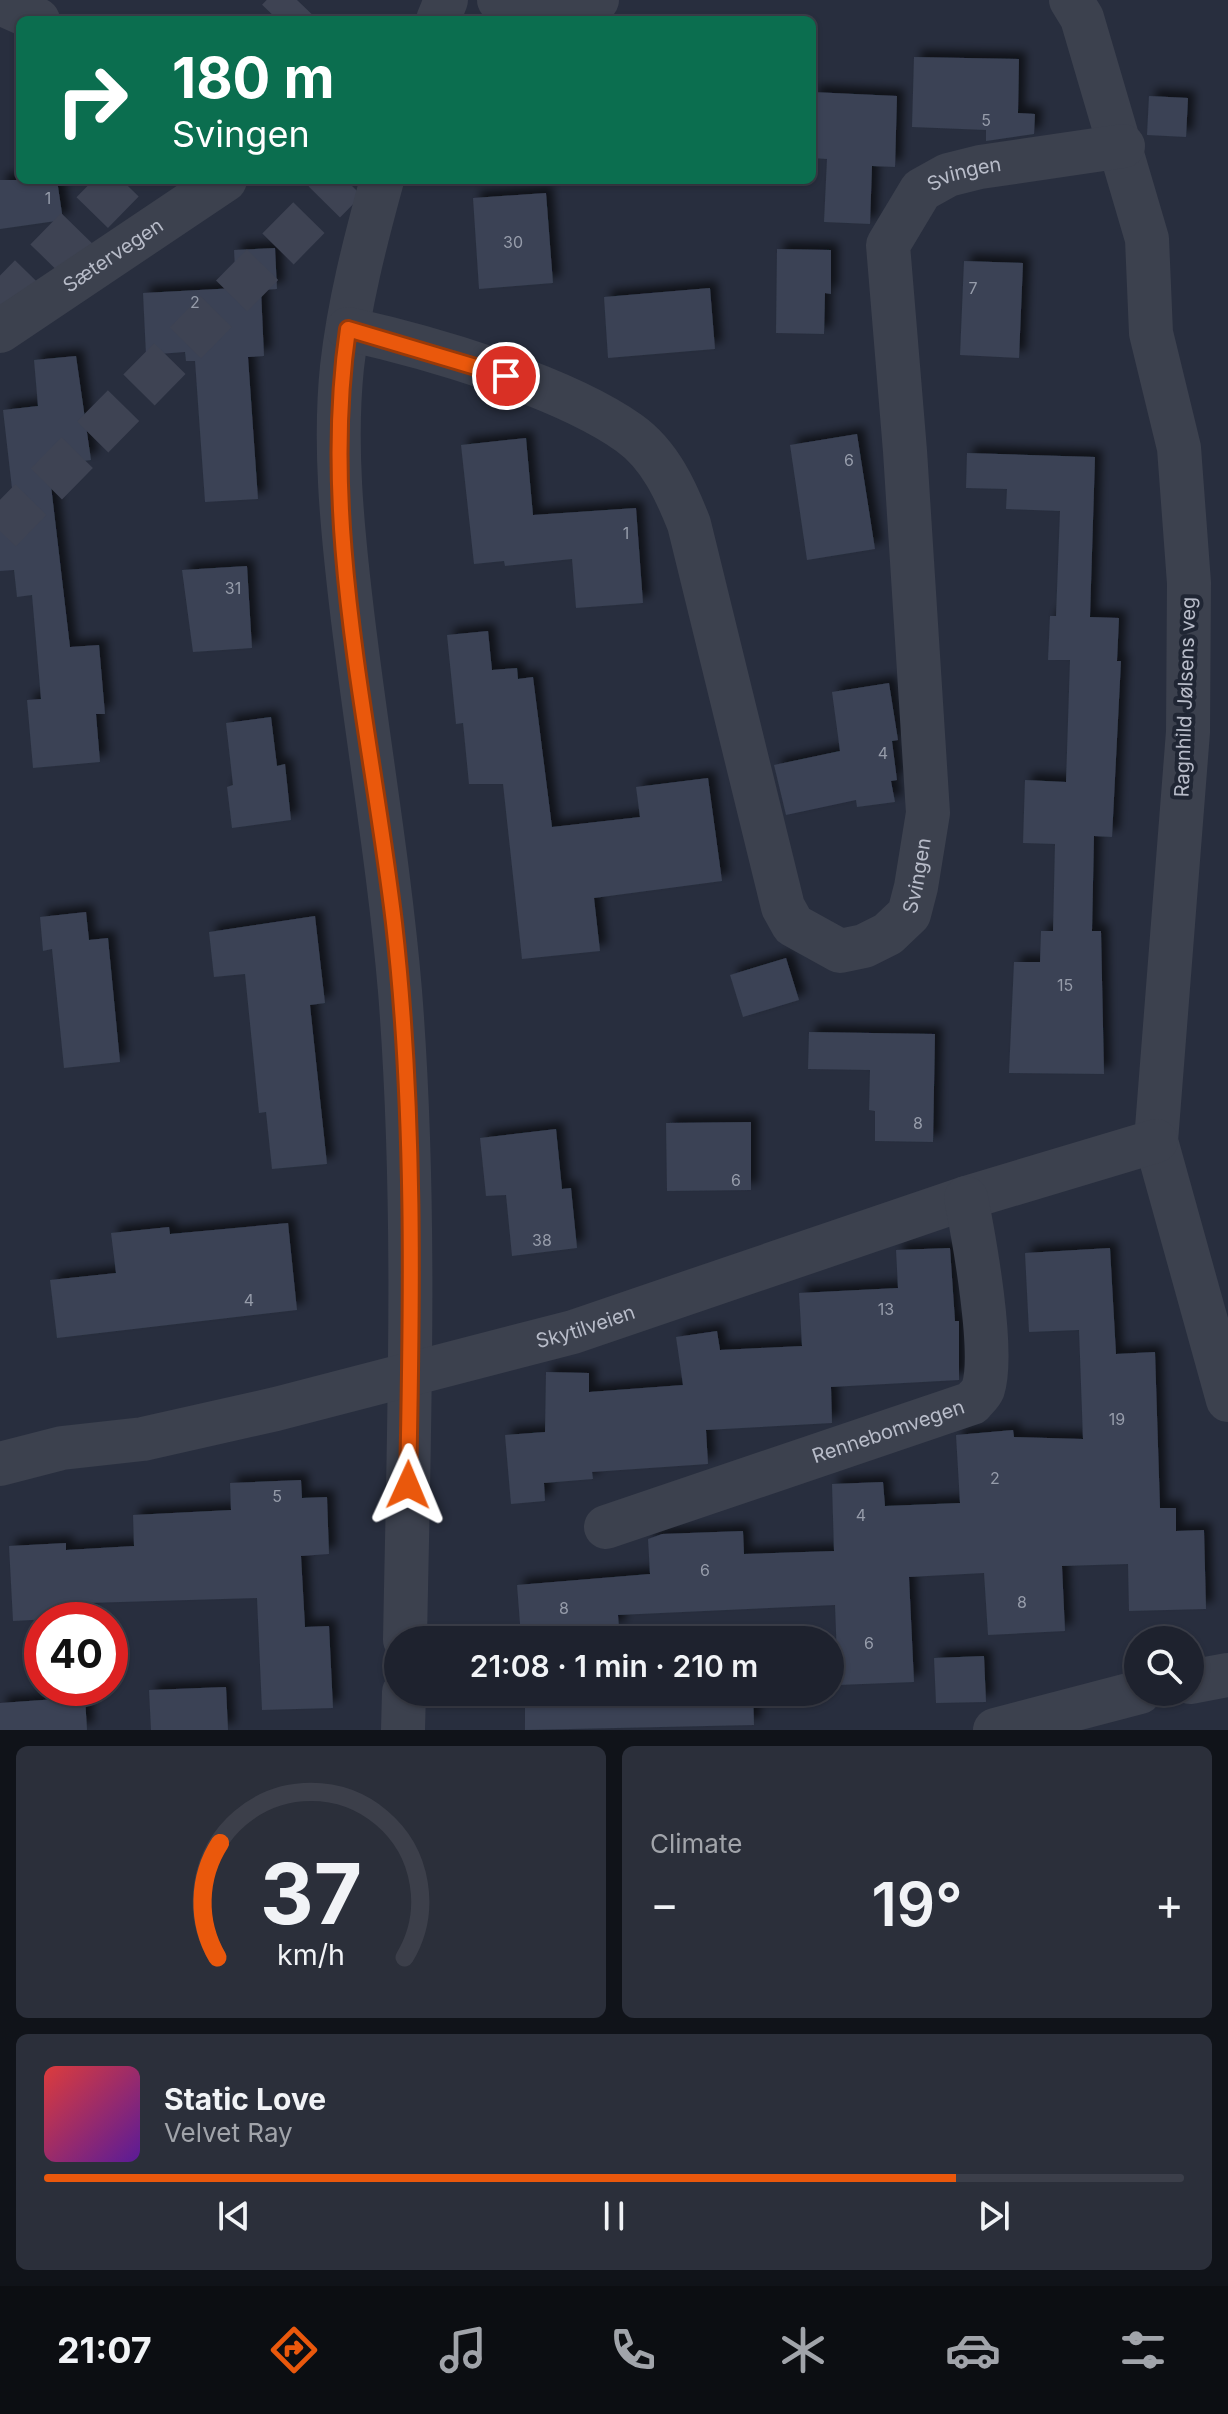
<!DOCTYPE html>
<meta charset="utf-8">
<style>
:root{--surface:#1e222e;--page:#2b2f3a;--text:#f1f3f6;--muted:#a1a4aa;--line:#3c3f4a;--accent:#ea580c}
body{margin:0;font-family:Inter,sans-serif;background:var(--page);color:var(--text);height:100vh;display:flex;flex-direction:column;font-size:30px;white-space:nowrap}
*{box-sizing:border-box;margin:0}
p{font-size:26px;color:var(--muted)}
.icon{flex:none;width:44px;height:44px;fill:none;stroke:currentColor;stroke-width:2;stroke-linecap:round;stroke-linejoin:round}
.map{position:relative;height:1730px;overflow:hidden}
.details{display:flex;flex-direction:column;gap:16px;padding:16px;background:#101319;flex:1}
.details>*{flex:none}
.banner{position:absolute;left:16px;top:16px;width:800px;height:168px;border-radius:12px;box-shadow:0 2px 6px #0004,0 0 0 2px var(--line);background:#0b6e4f;color:#fff;overflow:hidden}
.buttons{position:absolute;left:1124px;top:1626px;display:grid;gap:16px}
.buttons a{display:grid;place-items:center;width:80px;height:80px;border-radius:50%;background:var(--surface);box-shadow:0 2px 6px #0004,0 0 0 2px var(--line);font-size:40px}
.speed{position:absolute;left:24px;top:1602px;display:flex;gap:16px;font-size:40px;font-weight:700;text-align:center}
.speed>*{display:grid;place-content:center;width:104px;height:104px;border-radius:50%;background:var(--surface);box-shadow:0 2px 6px #0004,0 0 0 2px var(--line);line-height:1}
.speed .limit{border:12px solid #d22;background:#fff;color:#111}
.pin{position:absolute;display:grid;place-items:center;width:68px;height:68px;color:#fff;margin:-34px;border:4px solid #fff;border-radius:50%;box-shadow:0 2px 8px #0007}
.me{position:absolute;width:88px;margin:-44px;rotate:1deg;stroke-linejoin:round;filter:drop-shadow(0 0 6px #0008)}
.turn{display:flex;align-items:center;gap:28px;height:168px;padding:0 24px;font-size:36px}
.turn .icon{width:104px;height:104px;stroke-width:2.5}
.turn b{display:block;font-size:56px;line-height:68px}
.big{font-size:60px;font-weight:600;line-height:1.1}
.details .tile{flex:1;display:flex;flex-direction:column;justify-content:center;gap:12px;min-width:0;padding:0 28px;border-radius:12px;background:var(--page)}
.details .dial{align-items:center;gap:0}
.dial svg{height:208px;overflow:visible;fill:none;stroke:var(--line);stroke-width:7;stroke-linecap:round;text-anchor:middle}
.dial text{fill:var(--text);stroke:none}
.song{display:flex;align-items:center;gap:24px}
.cover{width:96px;height:96px;border-radius:12px;background:linear-gradient(135deg,hsl(0 70% 55%),hsl(270 70% 35%))}
.played{height:8px;border-radius:4px;background:linear-gradient(90deg,var(--accent) 80%,var(--line) 80%)}
.keys{display:flex;justify-content:space-around;direction:ltr}
.heat{display:flex;justify-content:space-between;align-items:center;font-size:44px;direction:ltr}
.details .tiles{flex:1;display:grid;gap:16px;grid-template-columns:1fr 1fr}
.tile:last-child{grid-column:span 2}
.trip{position:absolute;left:384px;top:1626px;width:460px;height:80px;border-radius:40px;background:var(--surface);box-shadow:0 2px 6px #0004,0 0 0 2px var(--line);font-weight:600;line-height:80px;text-align:center}
.tabs{display:flex;height:128px;justify-content:space-around;align-items:center;background:#0c0e12;color:var(--muted)}
.tabs .icon{width:56px;height:56px}
.tabs .selected{color:var(--accent)}
.tabs b{font-size:36px;color:var(--text)}
.map>svg:first-child{display:block}
</style>
<div class="map">
<svg width="1228" height="1730" viewBox="0 0 1228 1730">
<defs>
<filter id="shadow"><feDropShadow dx="7" dy="-7" stdDeviation="4" flood-color="#0009"/></filter>
</defs>
<rect width="100%" height="100%" fill="#282e3e"/>
<path fill="#3a4254" filter="url(#shadow)" d="M914,57l105,2 -1,54 17,1 -1,20 -48,7v-11l-74,-3z
M812,92l85,4 -2,71 -23,-1 -2,58 -46,-2 3,-63 -15,-1z
M1149,96l39,2 -2,39 -39,-2z
M0,180h57l6,40 -63,9z
M546,193l7,90 -74,6 -6,-91z
M275,248l2,41 -16,1 3,66 -16,1 10,142 -53,3 -10,-141h-9l-1,-9 -39,3 -3,-62 93,-5 -2,-38z
M777,249l54,1v44l-6,-1 -1,41 -48,-1z
M964,261l59,2 -4,95 -59,-3z
M710,288l5,61 -107,9 -4,-61z
M76,356l15,104 -22,3 1,12 -20,2 20,170 29,-2 6,69h-9l4,48 -67,6 -6,-68 14,-1 -9,-104 -15,2 -3,-27 -14,1v-55l11,-1 -1,-8 4,-1 -11,-96 35,-4 -4,-46z
M857,434l18,115 -68,11 -17,-115z
M526,438l7,77 103,-7 7,95 -67,5 -4,-49 -67,7 -1,-5 -30,3 -13,-119z
M967,453l128,4 -5,160 29,1 -2,43h4l-9,176 -18,-1 -2,95h9l3,143 -95,-1 5,-111h26l1,-31h12l2,-87 -32,-1 2,-63 41,2 4,-122h-22l2,-44h6l4,-105 -54,-2 1,-20 -41,-1z
M247,566l5,82 -59,4 -11,-82z
M488,631l4,39 25,-2 1,11 15,-2 19,150 88,-10 -4,-30 72,-9 14,103 -128,17 6,53 -78,8 -19,-175h-34l-6,-61 -7,1 -9,-89z
M889,683l9,57 -6,1 5,39 -6,1 4,21 -38,5 -1,-7 -70,15 -12,-50 66,-14 -8,-59z
M271,717l6,49 8,-2 6,56 -59,8 -5,-41 6,-2 -7,-62z
M86,912l3,28 19,-2 12,124 -56,6 -12,-119 -9,2 -3,-34z
M315,916l10,87 -15,2 17,159 -55,5 -6,-57 -7,1 -14,-139 -31,3 -5,-45z
M786,958l13,42 -56,17 -13,-42z
M809,1032l126,2 -2,108 -58,-1v-30l-6,-1 1,-40 -62,-1z
M751,1122v68l-84,1 -1,-68z
M556,1129l6,60 9,-1 6,60 -65,8 -6,-61 -20,1 -6,-58z
M288,1223l9,87 -240,28 -7,-58 66,-7 -5,-40 58,-6 1,7z
M950,1248l5,73h4v59l-128,7 1,36 -126,7 2,34 -116,8 1,7 -49,4 1,18 -34,3 -6,-69 40,-3 1,-60 43,1v19l94,-7 -7,-48 41,-6 3,19 82,-4 -3,-53 99,-5 -2,-38z
M1110,1248l6,106 39,-2 5,156h16v23l28,-1 2,79 -77,2 -1,-47 -66,2 3,65 -77,4 -4,-62 -75,4 5,105 -76,3 -3,-80 -217,10 1,13 -98,9 -4,-52 133,-11 -2,-35 14,-5 81,-3 1,23 90,-3 -2,-67 51,-2 2,24 75,-3 -4,-68 57,-5 1,7 69,2 -4,-109 -50,2 -4,-79z
M301,1480l1,18 25,-1 2,57 -28,2 4,71 24,-1 4,82 -71,2 -5,-112 -170,5 1,14 -75,4 -4,-75 57,-3v7l68,-4 -1,-31 98,-5 -1,-27z
M984,1656l2,46 -50,1 -2,-45z
M226,1687l2,43h-77l-2,-40z
M525,1692h228l1,33 -229,5z
M85,1697l2,33h-87v-27z"/>
<g fill="none" stroke-linecap="round" stroke-linejoin="round">
<path stroke="#3e4353" stroke-width="44" stroke-dasharray="44 22" stroke-linecap="butt" d="M278,20l19,-20
M0,307l124,-127
M0,531l346,-351"/>
<g stroke="#3c414e" stroke-width="44">
<path d="M499,0l69,4 29,-4"/>
<path d="M1071,0l11,18 65,221 4,94 28,115 10,135 -1,149 -32,409 72,259"/>
<path d="M0,3l38,17"/>
<path d="M438,20l8,-20"/>
<path d="M382,180c-17,62 -33,124 -40,187 -8,77 0,159 9,236 15,130 38,258 49,388 17,215 9,433 5,649"/>
<path id="s1" d="M348,329c81,18 213,56 281,104 31,22 47,58 60,91l94,383 10,18 47,26 24,-5 24,-12 21,-20 7,-27 12,-74 -23,-362 -17,-206 33,-55 27,-15 32,-8 143,-21"/>
<path id="s2" d="M0,331l225,-151"/>
<path id="s3" d="M0,1464l62,-16 81,-9 133,-30 297,-77 393,-134 190,-57"/>
<path id="s4" d="M606,1527l366,-124c4,-5 9,-9 11,-14 12,-36 -9,-151 -17,-191"/>
<path d="M1190,1682l38,-7"/>
<path d="M403,1730l1,-38"/>
<path d="M995,1730l145,-38"/>
</g>
</g>
<g fill="none" stroke-linecap="round" stroke-linejoin="round">
<g stroke="#983908" stroke-width="20">
<path id="route" d="M408,1485c4,-186 7,-377 -14,-562 -23,-195 -75,-397 -46,-594l158,47"/>
</g>
<use href="#route" stroke="#ea580c" stroke-width="14"/>
</g>
<g text-anchor="middle" stroke-width="8" stroke-linejoin="round" paint-order="stroke">
<g font-size="16" fill="#969caa">
<text x="986" y="126">5</text>
<text x="48" y="204">1</text>
<text x="513" y="248">30</text>
<text x="973" y="294">7</text>
<text x="195" y="308">2</text>
<text x="849" y="466">6</text>
<text x="626" y="539">1</text>
<text x="233" y="594">31</text>
<text x="883" y="759">4</text>
<text x="1065" y="991">15</text>
<text x="918" y="1129">8</text>
<text x="736" y="1186">6</text>
<text x="542" y="1246">38</text>
<text x="249" y="1306">4</text>
<text x="886" y="1315">13</text>
<text x="1117" y="1425">19</text>
<text x="995" y="1484">2</text>
<text x="277" y="1502">5</text>
<text x="861" y="1521">4</text>
<text x="705" y="1576">6</text>
<text x="1022" y="1608">8</text>
<text x="564" y="1614">8</text>
<text x="869" y="1649">6</text>
</g>
<g font-size="20" fill="#b8bcc9" stroke="#202634">
<text dy="7" stroke="none"><textPath href="#s1" startOffset="1744">Svingen</textPath></text>
<text dy="7" stroke="none"><textPath href="#s2" startOffset="136">Sætervegen</textPath></text>
<text transform="translate(1185 697) rotate(-88)" y="7">Ragnhild Jølsens veg</text>
<text dy="7" stroke="none"><textPath href="#s1" startOffset="1000">Svingen</textPath></text>
<text dy="7" stroke="none"><textPath href="#s3" startOffset="602">Skytilveien</textPath></text>
<text dy="7" stroke="none"><textPath href="#s4" startOffset="298">Rennebomvegen</textPath></text>
</g>
</g>
</svg>
<div class="buttons">
<a><svg class="icon" aria-label="search" viewBox="0 0 24 24"><circle cx="10" cy="10" r="6"/><path d="M15 15l6 6"/></svg></a>
</div>
<div class="speed"><div class="limit">40</div></div>
<div class="pin" style="left:506px;top:376px;background:#d93025"><svg class="icon" aria-label="arrive" viewBox="0 0 24 24"><path d="M6 21V4h12l-3 4 3 4H6"/></svg></div>
<svg class="me" style="left:408px;top:1485px" viewBox="-20 -20 40 40"><path d="M0-17L14 15 0 8-14 15z" fill="#ea580c" stroke="#fff" stroke-width="4"/></svg>
<div class="trip">21:08 · 1 min · 210 m</div>
<div class="banner">
<div class="turn"><svg class="icon" aria-label="right" viewBox="0 0 24 24"><path d="M7 20v-9h11M14 6l5 5-5 5"/></svg><div><b>180 m</b>Svingen</div></div>
</div>
</div>
<section class="details">
<div class="tiles">
<div class="tile dial"><svg viewBox="0 0 100 80">
<path d="M14 69A42 42 0 1 1 86 69"/>
<path d="M14 69A42 42 0 0 1 15 25" stroke="#ea580c"/>
<text x="50" y="56" font-size="32" font-weight="700">37</text>
<text x="50" y="72" font-size="11">km/h</text>
</svg></div>
<div class="tile"><p>Climate</p>
<div class="heat"><a>−</a><b class="big">19°</b><a>+</a></div>
</div>
<div class="tile">
<div class="song"><i class="cover"></i><div><b>Static Love</b><p>Velvet Ray</p></div></div>
<div class="played"></div>
<div class="keys"><svg class="icon" aria-label="previous" viewBox="0 0 24 24"><path d="M18 5L8 12l10 7zM5 5v14"/></svg><svg class="icon" aria-label="pause" viewBox="0 0 24 24"><path d="M8 5v14M16 5v14"/></svg><svg class="icon" aria-label="next" viewBox="0 0 24 24"><path d="M6 5l10 7-10 7zM19 5v14"/></svg></div>
</div>
</div>
</section>
<nav class="tabs">
<b>21:07</b>
<svg class="icon selected" aria-label="directions" viewBox="0 0 24 24"><path d="M12 3l9 9-9 9-9-9zM9 14v-3h6M13 9l2 2-2 2"/></svg>
<svg class="icon" aria-label="music" viewBox="0 0 24 24"><path d="M9 18V5l10-2v13"/><circle cx="6" cy="18" r="3"/><circle cx="16" cy="16" r="3"/></svg>
<svg class="icon" aria-label="phone" viewBox="0 0 24 24"><path d="M5 4h4l2 5-3 2q2 4 5 5l2-3 5 2v4C11 20 4 13 5 4z"/></svg>
<svg class="icon" aria-label="climate" viewBox="0 0 24 24"><path d="M12 3v18M4 7l16 10M4 17L20 7"/></svg>
<svg class="icon" aria-label="car" viewBox="0 0 24 24"><path d="M5 17H2v-5l4-1 3-4h7l3 4 3 1v5h-3M9 17h6M6 11h13"/><circle cx="7" cy="17" r="2"/><circle cx="17" cy="17" r="2"/></svg>
<svg class="icon" aria-label="filters" viewBox="0 0 24 24"><path d="M4 7h16M4 17h16"/><circle cx="9" cy="7" r="2"/><circle cx="15" cy="17" r="2"/></svg>
</nav>
